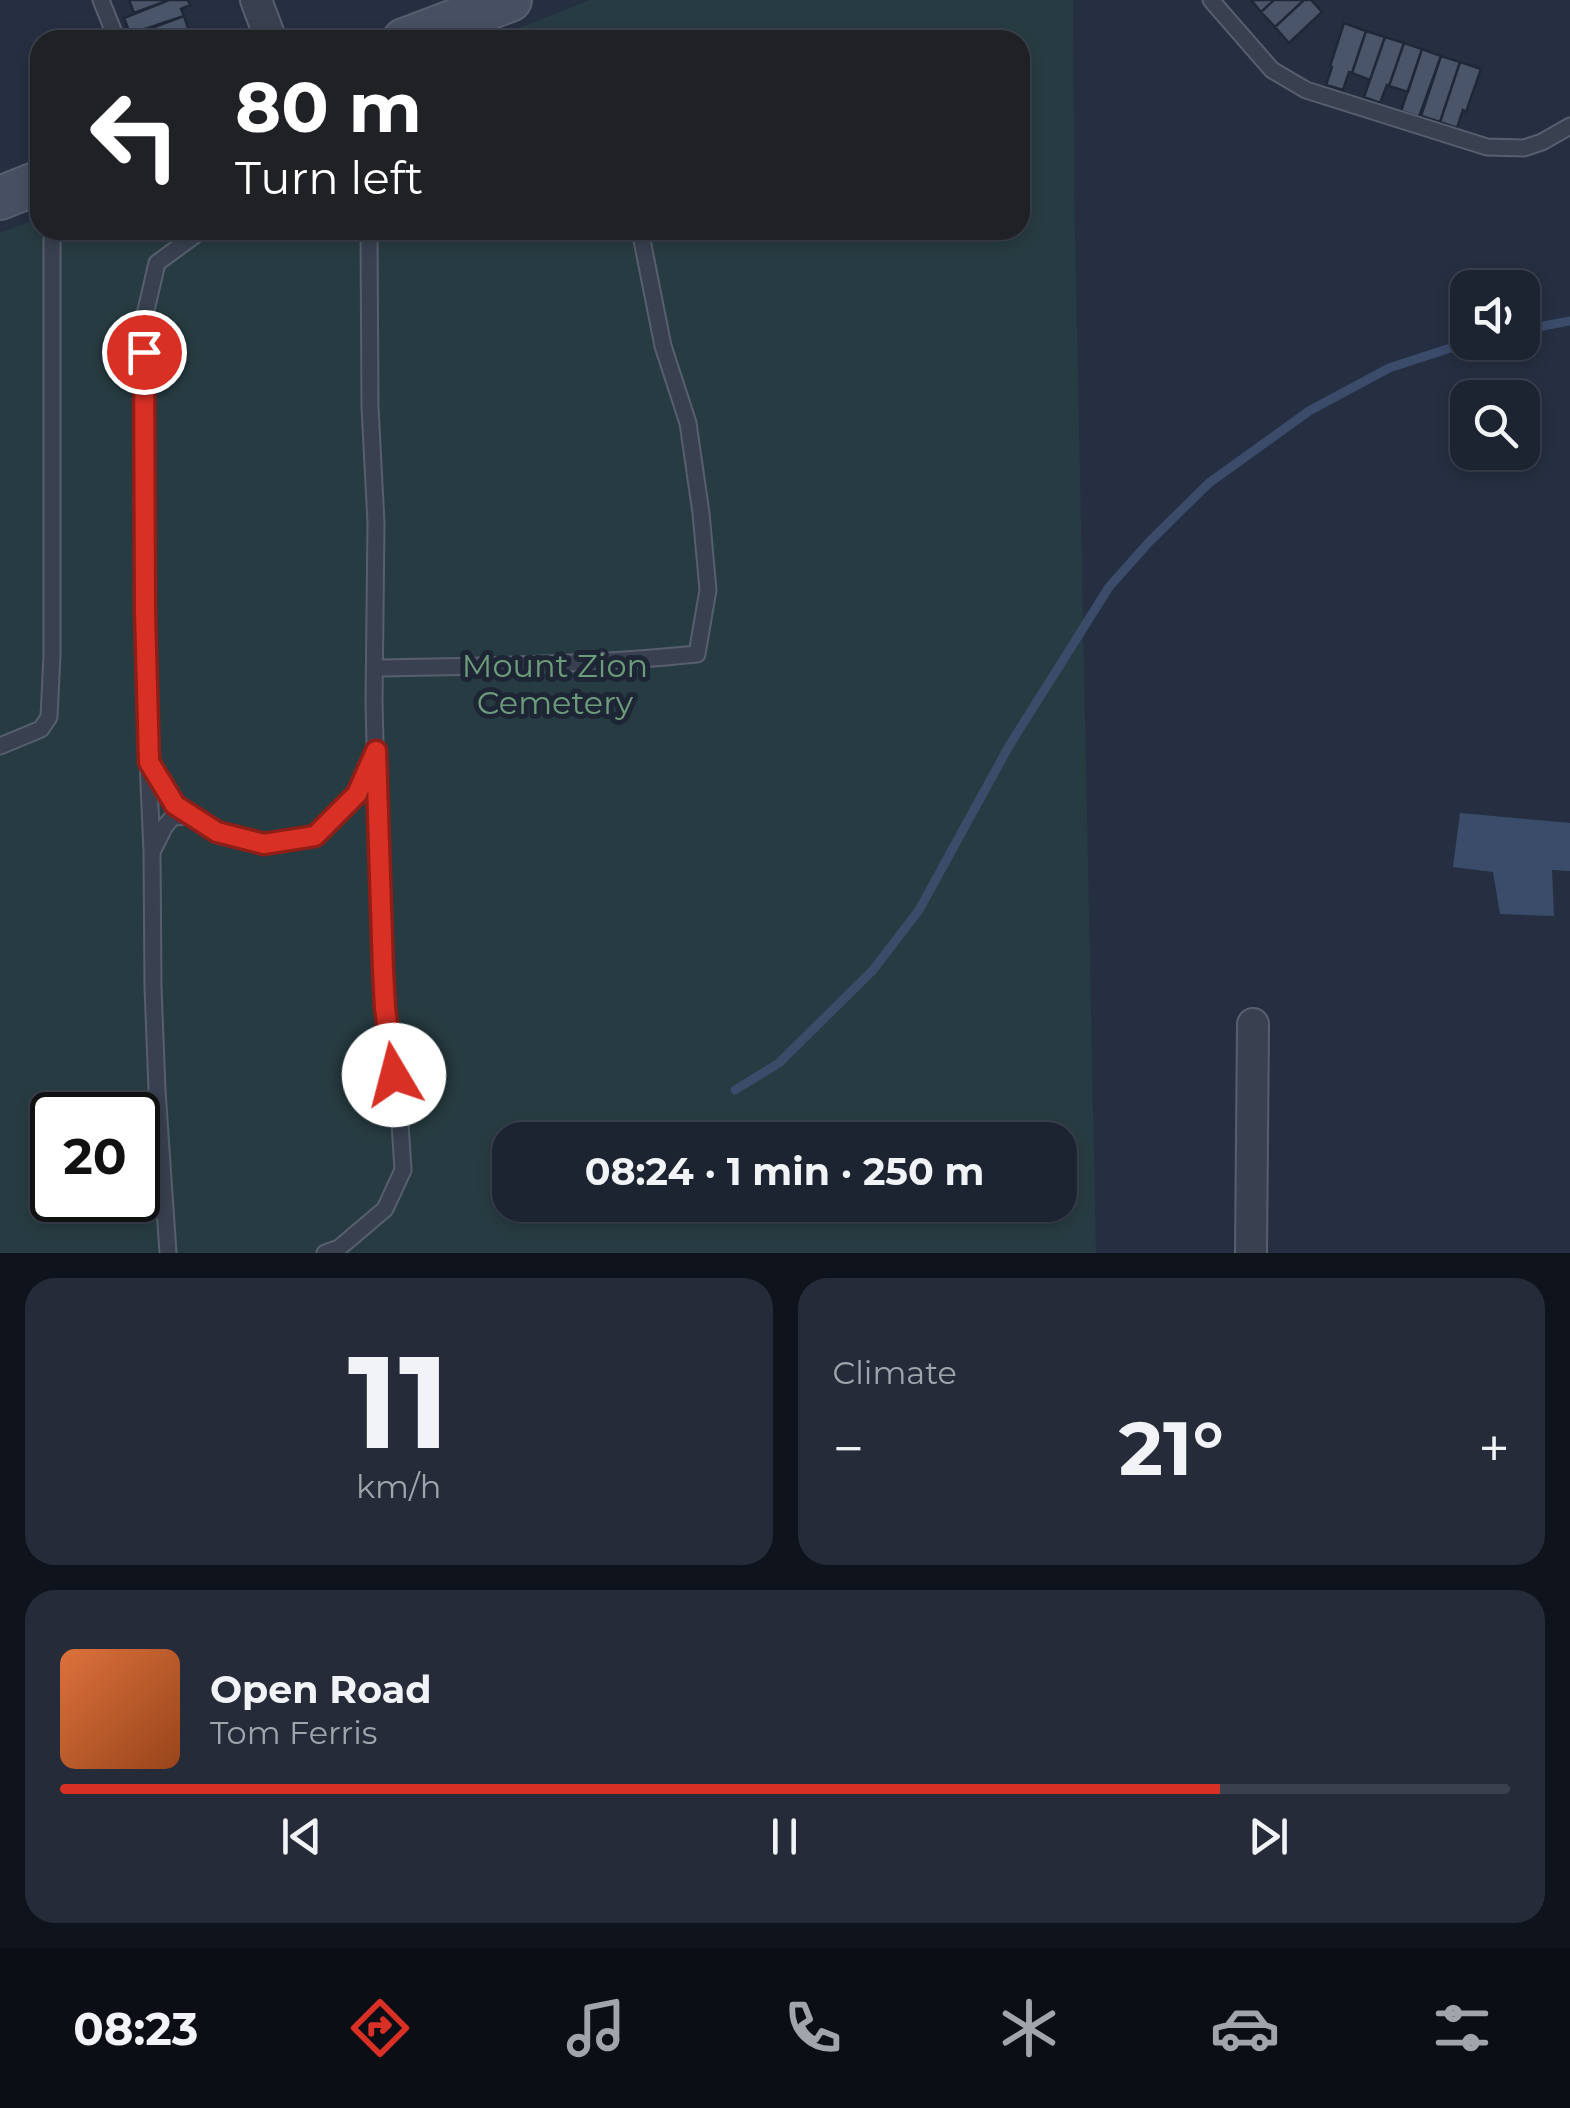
<!DOCTYPE html>
<meta charset="utf-8">
<style>
:root{--surface:#1c2331;--page:#252b39;--text:#f1f3f6;--muted:#a0a4ab;--line:#3a404d;--accent:#d93025}
body{margin:0;font-family:Montserrat,sans-serif;background:var(--page);color:var(--text);height:100vh;display:flex;flex-direction:column;font-size:38px;white-space:nowrap}
*{box-sizing:border-box;margin:0}
p{font-size:32px;color:var(--muted)}
.icon{flex:none;width:55px;height:55px;fill:none;stroke:currentColor;stroke-width:2;stroke-linecap:round;stroke-linejoin:round}
.map{position:relative;height:1253px;overflow:hidden}
.panel{display:flex;flex-direction:column;gap:25px;padding:25px;background:#0f131b;flex:1}
.panel>*{flex:none}
.guide{position:absolute;left:30px;top:30px;width:1000px;height:210px;border-radius:30px;box-shadow:0 5px 15px #0003,0 0 0 2px var(--line);background:#202124;color:#fff;overflow:hidden}
.fabs{position:absolute;left:1450px;top:270px;display:grid;gap:20px}
.fabs a{display:grid;place-items:center;width:90px;height:90px;border-radius:20px;background:var(--surface);box-shadow:0 5px 15px #0003,0 0 0 2px var(--line);font-size:50px}
.speed{position:absolute;left:30px;top:1092px;display:flex;gap:20px;font-size:50px;font-weight:700;text-align:center}
.speed>*{display:grid;place-content:center;width:130px;height:130px;border-radius:50%;background:var(--surface);box-shadow:0 5px 15px #0003,0 0 0 2px var(--line);line-height:1}
.speed .limit{border:5px solid #111;border-radius:15px;background:#fff;color:#111}
.pin{position:absolute;display:grid;place-items:center;width:85px;height:85px;color:#fff;margin:-42px;border:5px solid #fff;border-radius:50%;box-shadow:0 2px 10px #0007}
.me{position:absolute;width:110px;margin:-55px;rotate:352deg;stroke-linejoin:round;filter:drop-shadow(0 0 8px #0008)}
.turn{display:flex;align-items:center;gap:35px;height:210px;padding:0 40px;font-size:45px}
.turn .icon{width:130px;height:130px;stroke-width:2.5}
.turn b{display:block;font-size:70px;line-height:85px}
.big{font-size:75px;font-weight:700;line-height:1.1}
.panel .tile{flex:1;display:flex;flex-direction:column;justify-content:center;gap:15px;min-width:0;padding:0 35px;border-radius:30px;background:var(--page)}
.panel .dial{align-items:center;gap:0}
.dial b{font-size:130px;line-height:1}
.song{display:flex;align-items:center;gap:30px}
.cover{width:120px;height:120px;border-radius:15px;background:linear-gradient(135deg,hsl(20 70% 55%),hsl(20 70% 35%))}
.played{height:10px;border-radius:5px;background:linear-gradient(90deg,var(--accent) 80%,var(--line) 80%)}
.keys{display:flex;justify-content:space-around;direction:ltr}
.heat{display:flex;justify-content:space-between;align-items:center;font-size:55px;direction:ltr}
.panel .tiles{flex:1;display:grid;gap:25px;grid-template-columns:1fr 1fr}
.tile:last-child{grid-column:span 2}
.trip{position:absolute;left:492px;top:1122px;width:585px;height:100px;border-radius:30px;background:var(--surface);box-shadow:0 5px 15px #0003,0 0 0 2px var(--line);font-weight:700;line-height:100px;text-align:center}
.dock{display:flex;height:160px;justify-content:space-around;align-items:center;background:#0b0e14;color:var(--muted)}
.dock .icon{width:70px;height:70px}
.dock .current{color:var(--accent)}
.dock b{font-size:45px;color:var(--text)}
.map>svg:first-child{display:block}
</style>
<div class="map">
<svg width="1570" height="1253" viewBox="0 0 1570 1253">
<rect width="100%" height="100%" fill="#252f41"/>
<path fill="#273c42" fill-rule="evenodd" d="M590,0h483l1,184 22,1069h-1096v-1020l40,-15v12h980v-190h-531zM52,1115h86v85h-86zM510,1140h550v65h-550z"/>
<path fill="#3b4b6a" d="M1460,813l110,10v48l-18,-1 2,46 -54,-2 -7,-42 -40,-5z"/>
<g fill="none" stroke-linecap="round" stroke-linejoin="round">
<path stroke="#3b4b6a" stroke-width="9" d="M1522,330l48,-9
M735,1090l44,-27 94,-93 46,-60 90,-164 100,-159 41,-46 59,-58 100,-72 80,-43 80,-26"/>
</g>
<path fill="#4b556a" stroke="#202838" stroke-width="2.5" d="M129,0h40l-35,13z
M169,0h19l2,5 -9,4 3,7 -54,18 -6,-16z
M1251,0h23l-13,12z
M1274,0h30l-29,27 -14,-15z
M1304,0h7l11,12 -33,31 -14,-16z
M184,16l6,18 -15,6h-31l-3,-8z
M1344,23l22,8 -14,42 -3,-1 -6,18 -17,-5 6,-18 -2,-1z
M1366,31l19,6 -15,43 -18,-7z
M1385,37l19,6 -15,43 -2,-1 -7,18 -16,-6z
M1404,43l18,6 -14,43 -19,-6z
M1422,49l19,7 -22,61 -18,-6z
M1441,56l19,6 -20,60 -19,-6z
M1460,62l21,7 -15,43 -3,-2 -6,18 -17,-6z"/>
<g fill="none" stroke-linecap="round" stroke-linejoin="round">
<g stroke="#575f6e" stroke-width="19">
<path id="lane" d="M101,0l16,40
M1211,0l61,70 34,20 181,57 37,1 18,-6 28,-16
M375,668c108,-2 215,-3 322,-14l11,-64 -7,-77 -13,-90 -25,-77 -23,-116
M0,746l41,-17 8,-12 3,-62v-425
M151,765l24,40 42,27 47,13 51,-9 42,-41 16,-38
M154,848l11,-22 8,-9 19,-1
M168,1253l-11,-163 -4,-103 -1,-135 -6,-137 -2,-396 13,-56 45,-33
M325,1253l14,-5 46,-39 18,-39 -4,-62 -14,-100 -6,-103 -5,-203 2,-179 -6,-116 -1,-177"/>
</g>
<g stroke="#575f6e" stroke-width="34">
<path id="street" d="M256,0l15,40
M1251,1253l2,-229"/>
</g>
<g stroke="#575f6e" stroke-width="46">
<path id="secondary" d="M404,40l106,-40
M0,198l40,-16"/>
</g>
<use href="#lane" stroke="#394150" stroke-width="15"/>
<use href="#street" stroke="#394150" stroke-width="30"/>
<use href="#secondary" stroke="#475063" stroke-width="42"/>
</g>
<g fill="none" stroke-linecap="round" stroke-linejoin="round">
<g stroke="#8d1f18" stroke-width="25">
<path id="route" d="M144,352l1,260 4,150 26,43 42,27 47,12 51,-8 42,-42 19,-43 7,219 2,38 9,67"/>
</g>
<use href="#route" stroke="#d93025" stroke-width="18"/>
</g>
<g text-anchor="middle" stroke-width="10" stroke-linejoin="round" paint-order="stroke">
<g font-size="32" fill="#6d9c7b" stroke="#1e2636">
<text x="555" y="677">Mount Zion<tspan x="555" dy="37">Cemetery</tspan></text>
</g>
</g>
</svg>
<div class="fabs">
<a><svg class="icon" aria-label="sound" viewBox="0 0 24 24"><path d="M4 9h4l5-4v14l-5-4H4zM17 9q2 3 0 6"/></svg></a>
<a><svg class="icon" aria-label="search" viewBox="0 0 24 24"><circle cx="10" cy="10" r="6"/><path d="M15 15l6 6"/></svg></a>
</div>
<div class="speed"><div class="limit">20</div></div>
<div class="pin" style="left:144px;top:352px;background:#d93025"><svg class="icon" aria-label="arrive" viewBox="0 0 24 24"><path d="M6 21V4h12l-3 4 3 4H6"/></svg></div>
<svg class="me" style="left:394px;top:1075px" viewBox="-20 -20 40 40"><circle r="19" fill="#fff"/><path d="M0-13L10 11 0 6-10 11z" fill="#d93025"/></svg>
<div class="trip">08:24 · 1 min · 250 m</div>
<div class="guide">
<div class="turn"><svg class="icon" aria-label="left" viewBox="0 0 24 24"><path d="M17 20v-9H6M10 6l-5 5 5 5"/></svg><div><b>80 m</b>Turn left</div></div>
</div>
</div>
<section class="panel">
<div class="tiles">
<div class="tile dial"><b>11</b><p>km/h</p></div>
<div class="tile"><p>Climate</p>
<div class="heat"><a>−</a><b class="big">21°</b><a>+</a></div>
</div>
<div class="tile">
<div class="song"><i class="cover"></i><div><b>Open Road</b><p>Tom Ferris</p></div></div>
<div class="played"></div>
<div class="keys"><svg class="icon" aria-label="previous" viewBox="0 0 24 24"><path d="M18 5L8 12l10 7zM5 5v14"/></svg><svg class="icon" aria-label="pause" viewBox="0 0 24 24"><path d="M8 5v14M16 5v14"/></svg><svg class="icon" aria-label="next" viewBox="0 0 24 24"><path d="M6 5l10 7-10 7zM19 5v14"/></svg></div>
</div>
</div>
</section>
<nav class="dock">
<b>08:23</b>
<svg class="icon current" aria-label="directions" viewBox="0 0 24 24"><path d="M12 3l9 9-9 9-9-9zM9 14v-3h6M13 9l2 2-2 2"/></svg>
<svg class="icon" aria-label="music" viewBox="0 0 24 24"><path d="M9 18V5l10-2v13"/><circle cx="6" cy="18" r="3"/><circle cx="16" cy="16" r="3"/></svg>
<svg class="icon" aria-label="phone" viewBox="0 0 24 24"><path d="M5 4h4l2 5-3 2q2 4 5 5l2-3 5 2v4C11 20 4 13 5 4z"/></svg>
<svg class="icon" aria-label="climate" viewBox="0 0 24 24"><path d="M12 3v18M4 7l16 10M4 17L20 7"/></svg>
<svg class="icon" aria-label="car" viewBox="0 0 24 24"><path d="M5 17H2v-5l4-1 3-4h7l3 4 3 1v5h-3M9 17h6M6 11h13"/><circle cx="7" cy="17" r="2"/><circle cx="17" cy="17" r="2"/></svg>
<svg class="icon" aria-label="filters" viewBox="0 0 24 24"><path d="M4 7h16M4 17h16"/><circle cx="9" cy="7" r="2"/><circle cx="15" cy="17" r="2"/></svg>
</nav>
